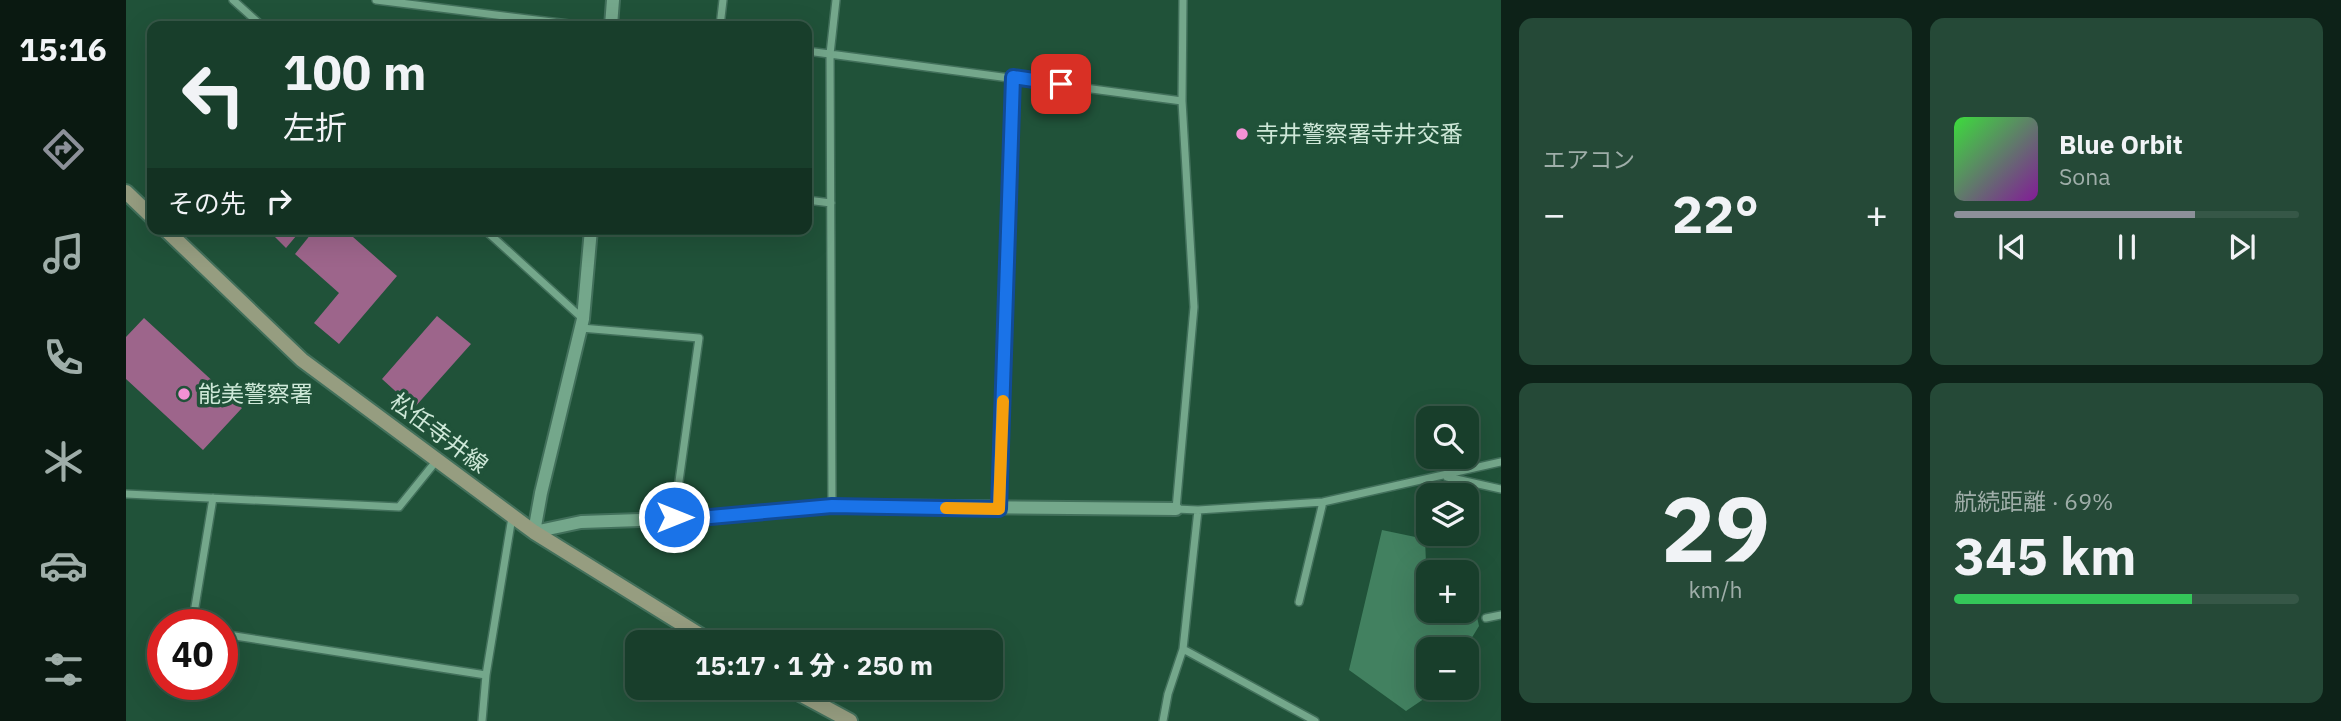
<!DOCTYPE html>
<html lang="ja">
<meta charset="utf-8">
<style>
:root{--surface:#183e2b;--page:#254937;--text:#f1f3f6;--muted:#9faea9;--line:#365747;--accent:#8c9099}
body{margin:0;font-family:"IBM Plex Sans","Noto Sans JP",sans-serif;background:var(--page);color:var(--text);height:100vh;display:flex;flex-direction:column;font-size:26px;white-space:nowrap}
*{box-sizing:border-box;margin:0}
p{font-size:23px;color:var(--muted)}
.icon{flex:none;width:38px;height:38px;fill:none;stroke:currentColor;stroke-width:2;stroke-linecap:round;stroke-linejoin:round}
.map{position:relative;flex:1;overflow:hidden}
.details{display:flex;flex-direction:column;gap:18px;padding:18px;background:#0d2218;width:840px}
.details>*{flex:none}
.banner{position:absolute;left:21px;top:21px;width:665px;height:214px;border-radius:14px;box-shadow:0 7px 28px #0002,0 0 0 2px var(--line);background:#183e2b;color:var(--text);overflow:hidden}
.buttons{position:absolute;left:1290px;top:406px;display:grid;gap:14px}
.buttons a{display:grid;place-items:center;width:63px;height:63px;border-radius:14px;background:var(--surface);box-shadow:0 7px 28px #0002,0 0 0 2px var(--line);font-size:35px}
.speed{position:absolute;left:21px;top:609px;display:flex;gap:14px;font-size:35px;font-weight:700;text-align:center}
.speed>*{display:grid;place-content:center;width:91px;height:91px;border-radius:50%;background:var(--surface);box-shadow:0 7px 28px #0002,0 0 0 2px var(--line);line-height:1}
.speed .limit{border:10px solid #d22;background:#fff;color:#111}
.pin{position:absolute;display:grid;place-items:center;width:60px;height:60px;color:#fff;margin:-30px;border-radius:14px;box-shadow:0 4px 10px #0006}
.me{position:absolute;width:77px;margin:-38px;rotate:90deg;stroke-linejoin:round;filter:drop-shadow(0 0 5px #0008)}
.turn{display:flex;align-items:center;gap:24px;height:147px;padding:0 21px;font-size:32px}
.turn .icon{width:91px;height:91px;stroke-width:2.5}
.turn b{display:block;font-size:49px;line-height:60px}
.then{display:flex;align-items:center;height:66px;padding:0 21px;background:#0003;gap:14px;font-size:26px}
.big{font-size:52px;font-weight:800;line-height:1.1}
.details .widget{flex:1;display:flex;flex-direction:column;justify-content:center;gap:10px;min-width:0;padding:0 24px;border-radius:14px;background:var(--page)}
.details .dial{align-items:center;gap:0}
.dial b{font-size:91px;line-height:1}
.song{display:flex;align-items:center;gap:21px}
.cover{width:84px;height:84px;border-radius:10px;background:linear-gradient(135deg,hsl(120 70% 55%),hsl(290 70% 35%))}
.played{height:7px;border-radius:4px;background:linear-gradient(90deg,var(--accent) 70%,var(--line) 70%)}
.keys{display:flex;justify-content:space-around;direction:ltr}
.heat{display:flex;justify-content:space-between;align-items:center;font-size:38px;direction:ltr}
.charge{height:10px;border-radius:5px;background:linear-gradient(90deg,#34c759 69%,var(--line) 0)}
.details .tiles{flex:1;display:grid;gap:18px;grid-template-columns:repeat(2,1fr)}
.trip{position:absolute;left:499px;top:630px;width:378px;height:70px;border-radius:14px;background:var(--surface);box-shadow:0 7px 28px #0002,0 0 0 2px var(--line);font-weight:800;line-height:70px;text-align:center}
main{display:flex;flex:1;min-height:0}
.tab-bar{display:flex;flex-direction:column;width:126px;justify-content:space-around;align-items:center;background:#0a1911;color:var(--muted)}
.tab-bar .icon{width:49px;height:49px}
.tab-bar .selected{color:var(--accent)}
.tab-bar b{font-size:32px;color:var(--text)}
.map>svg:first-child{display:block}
</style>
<main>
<nav class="tab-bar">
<b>15:16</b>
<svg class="icon selected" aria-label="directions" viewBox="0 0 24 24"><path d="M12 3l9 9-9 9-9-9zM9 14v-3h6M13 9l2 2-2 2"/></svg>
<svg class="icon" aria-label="music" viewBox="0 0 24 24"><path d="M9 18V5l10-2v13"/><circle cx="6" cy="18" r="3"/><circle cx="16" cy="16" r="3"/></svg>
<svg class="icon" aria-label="phone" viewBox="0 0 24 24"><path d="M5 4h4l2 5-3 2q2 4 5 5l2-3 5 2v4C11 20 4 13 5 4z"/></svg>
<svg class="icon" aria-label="climate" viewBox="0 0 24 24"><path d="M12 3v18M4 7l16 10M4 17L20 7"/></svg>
<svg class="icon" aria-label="car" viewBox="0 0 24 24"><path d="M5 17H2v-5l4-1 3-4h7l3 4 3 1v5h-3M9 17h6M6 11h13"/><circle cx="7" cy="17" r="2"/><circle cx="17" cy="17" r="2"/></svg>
<svg class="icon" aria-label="filters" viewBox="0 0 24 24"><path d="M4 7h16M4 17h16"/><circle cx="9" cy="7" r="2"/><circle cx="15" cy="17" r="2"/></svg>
</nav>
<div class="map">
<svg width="1375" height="721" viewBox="0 0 1375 721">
<rect width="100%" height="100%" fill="#205239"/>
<path fill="#428160" d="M1256,530l43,9 3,72h38l1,-38 12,53 -14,23h-37v39h12l-34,23 -57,-41z"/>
<path fill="#9d658b" d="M141,229h35l-16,19z
M189,229h29l53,47 -58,68 -25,-21 25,-30 -44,-39z
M311,316l34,28 -57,64 -32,-29z
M18,318l98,90 -39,42 -77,-71v-42z"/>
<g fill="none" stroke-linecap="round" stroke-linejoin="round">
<g stroke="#42705b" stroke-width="10">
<path id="minor" d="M107,0l29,26
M250,0l209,26
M1057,0l-1,101 12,206 -18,202 22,1 125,-8 178,-40
M594,26l3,-26
M681,51l375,50
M681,200l24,3
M358,229l98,89
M455,328l118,10 -25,179
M1321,477l54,12
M0,494l273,13 38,-47
M706,506l-2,-452 6,-54
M873,509l14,-432
M1173,602l24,-100
M1360,618l15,-3
M66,625l21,-127
M96,634l264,41
M1057,649l132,72
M56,686v-2
M356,721l4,-46 26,-158
M1037,721l5,-27 15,-45 15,-139"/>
</g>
<g stroke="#42705b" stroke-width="16">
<path id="tertiary" d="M485,26l2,-26
M465,229l-8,90 -42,174 -7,39 47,-10 118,-4 133,-12 344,3"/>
</g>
<g stroke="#42705b" stroke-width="18">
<path id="secondary" d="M0,192l26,25
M39,229l137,131 232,172 177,110
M663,688l61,33"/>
</g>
<use href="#minor" stroke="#74a78b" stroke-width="7"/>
<use href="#tertiary" stroke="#74a78b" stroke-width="12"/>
<use href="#secondary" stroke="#969d80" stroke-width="14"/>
</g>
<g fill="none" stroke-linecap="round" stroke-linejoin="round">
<g stroke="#114b97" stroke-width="18">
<path id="route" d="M548,517l25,1 133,-12 167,3 14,-432 48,7"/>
</g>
<use href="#route" stroke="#1a73e8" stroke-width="12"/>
<path stroke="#f59e0b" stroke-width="12" d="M820,508l53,1 4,-108"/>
</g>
<g fill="#f391d5" stroke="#205239" stroke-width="2.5">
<circle cx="1116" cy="134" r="7"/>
<circle cx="58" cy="394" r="7"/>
</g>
<g text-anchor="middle" stroke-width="7" stroke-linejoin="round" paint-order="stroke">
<g font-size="23" fill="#cee8d8" stroke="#205239" text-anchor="start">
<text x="1130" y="142">寺井警察署寺井交番</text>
<text x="72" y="402">能美警察署</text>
</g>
<g font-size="23" fill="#cee8d8" stroke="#205239">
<text transform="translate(313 433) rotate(37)" y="8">松任寺井線</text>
</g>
</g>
</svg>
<div class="buttons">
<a><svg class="icon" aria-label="search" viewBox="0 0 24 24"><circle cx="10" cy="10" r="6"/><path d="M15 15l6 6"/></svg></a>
<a><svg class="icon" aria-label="layers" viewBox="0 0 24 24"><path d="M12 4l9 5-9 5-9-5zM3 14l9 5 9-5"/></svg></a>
<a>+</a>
<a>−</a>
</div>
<div class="speed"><div class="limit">40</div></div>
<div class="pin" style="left:935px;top:84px;background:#d93025"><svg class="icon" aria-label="arrive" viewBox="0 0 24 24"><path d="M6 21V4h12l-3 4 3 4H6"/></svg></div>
<svg class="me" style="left:548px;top:517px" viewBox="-20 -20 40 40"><circle r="17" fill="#1a73e8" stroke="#fff" stroke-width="3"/><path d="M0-11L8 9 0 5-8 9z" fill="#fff"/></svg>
<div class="trip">15:17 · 1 分 · 250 m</div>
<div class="banner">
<div class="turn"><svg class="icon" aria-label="left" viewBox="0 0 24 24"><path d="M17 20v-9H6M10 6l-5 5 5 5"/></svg><div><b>100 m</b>左折</div></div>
<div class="then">その先<svg class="icon" aria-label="right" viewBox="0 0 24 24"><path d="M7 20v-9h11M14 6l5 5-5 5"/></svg></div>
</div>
</div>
<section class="details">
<div class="tiles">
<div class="widget"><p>エアコン</p>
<div class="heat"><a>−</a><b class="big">22°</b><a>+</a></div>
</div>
<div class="widget">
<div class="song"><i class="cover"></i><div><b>Blue Orbit</b><p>Sona</p></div></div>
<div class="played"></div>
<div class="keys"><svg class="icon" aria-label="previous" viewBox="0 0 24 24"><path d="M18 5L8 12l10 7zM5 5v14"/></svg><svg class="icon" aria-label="pause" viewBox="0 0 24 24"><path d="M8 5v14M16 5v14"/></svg><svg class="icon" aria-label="next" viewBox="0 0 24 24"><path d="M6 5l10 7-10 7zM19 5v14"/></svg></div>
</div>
<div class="widget dial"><b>29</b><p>km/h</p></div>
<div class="widget"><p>航続距離 · 69%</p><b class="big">345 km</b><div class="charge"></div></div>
</div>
</section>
</main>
